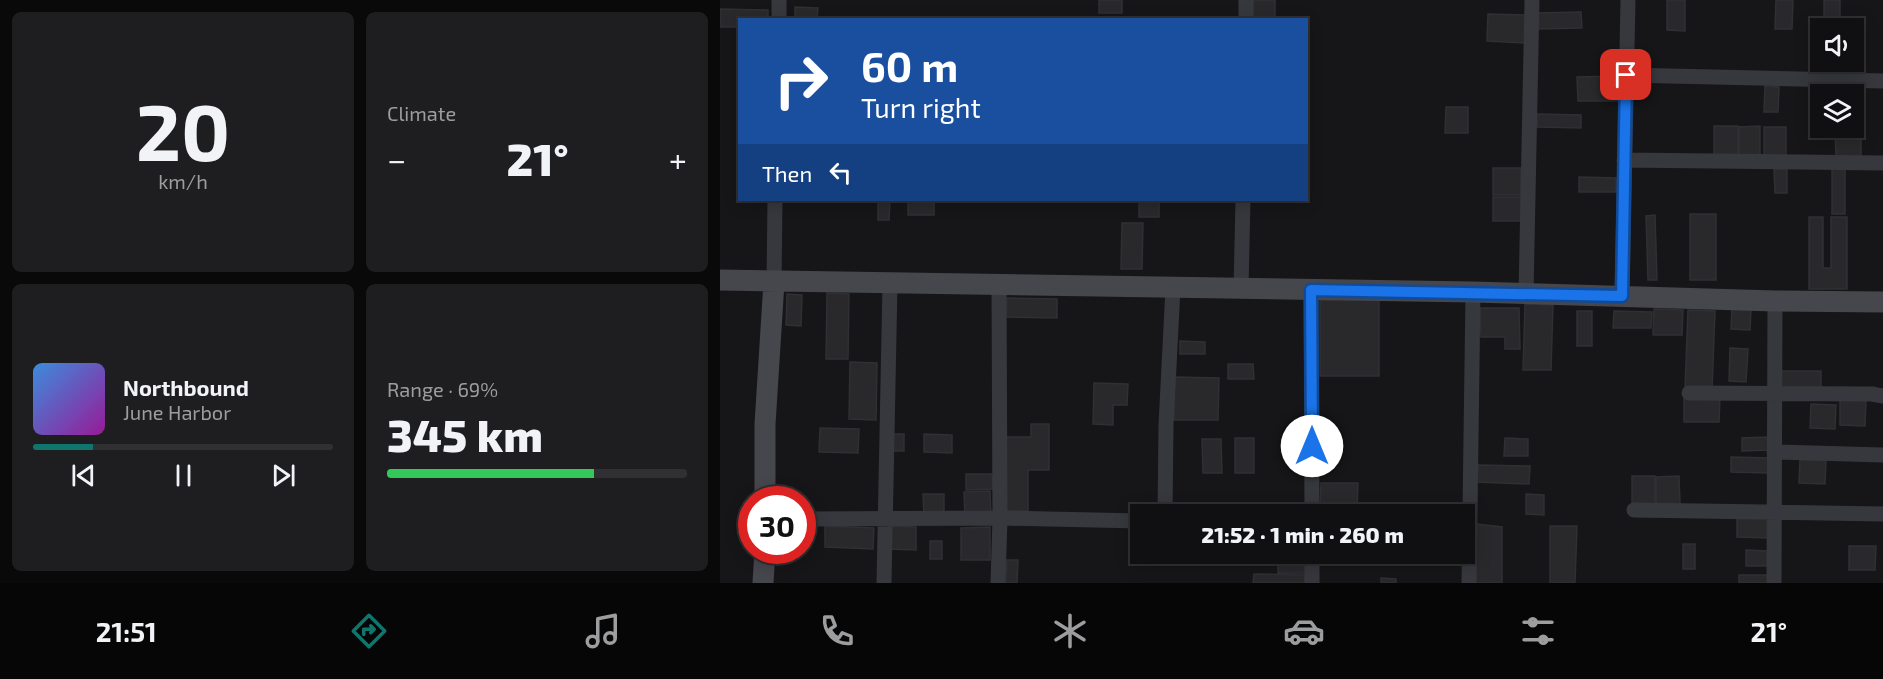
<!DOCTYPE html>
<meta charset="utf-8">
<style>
:root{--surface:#101012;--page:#1e1e20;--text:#f1f3f6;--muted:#9c9d9f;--line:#303032;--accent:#0f766e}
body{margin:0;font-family:"Exo 2",sans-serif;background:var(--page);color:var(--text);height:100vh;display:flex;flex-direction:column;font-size:22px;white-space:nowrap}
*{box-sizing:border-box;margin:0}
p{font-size:20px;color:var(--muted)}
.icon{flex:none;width:33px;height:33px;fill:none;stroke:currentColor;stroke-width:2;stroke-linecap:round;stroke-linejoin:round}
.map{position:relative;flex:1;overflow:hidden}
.panel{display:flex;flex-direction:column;gap:12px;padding:12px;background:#09090a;width:720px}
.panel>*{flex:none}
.banner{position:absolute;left:18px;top:18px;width:570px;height:183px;border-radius:0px;box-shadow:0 3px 15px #0003,0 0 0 2px var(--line);background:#1a4fa0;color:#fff;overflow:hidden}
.buttons{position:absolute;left:1090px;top:18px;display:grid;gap:12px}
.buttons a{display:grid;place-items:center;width:54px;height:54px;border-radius:0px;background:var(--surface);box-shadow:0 3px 15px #0003,0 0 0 2px var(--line);font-size:30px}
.speed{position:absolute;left:18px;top:486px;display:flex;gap:12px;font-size:30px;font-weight:700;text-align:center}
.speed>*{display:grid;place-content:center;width:78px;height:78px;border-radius:50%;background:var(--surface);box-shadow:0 3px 15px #0003,0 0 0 2px var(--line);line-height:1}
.speed .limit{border:9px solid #d22;background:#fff;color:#111}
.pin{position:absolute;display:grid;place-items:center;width:51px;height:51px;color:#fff;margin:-26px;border-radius:12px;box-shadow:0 3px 9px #0006}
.me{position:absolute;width:66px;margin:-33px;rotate:0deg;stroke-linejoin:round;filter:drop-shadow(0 0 4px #0008)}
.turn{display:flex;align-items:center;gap:21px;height:126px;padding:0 24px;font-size:27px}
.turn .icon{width:78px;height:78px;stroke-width:2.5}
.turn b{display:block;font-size:42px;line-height:51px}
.then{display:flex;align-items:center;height:57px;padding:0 24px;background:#0003;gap:12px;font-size:22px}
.big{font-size:45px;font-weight:800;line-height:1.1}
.panel .tile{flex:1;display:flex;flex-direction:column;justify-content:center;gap:9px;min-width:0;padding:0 21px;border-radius:9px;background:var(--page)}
.panel .dial{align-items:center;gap:0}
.dial b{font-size:78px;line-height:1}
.song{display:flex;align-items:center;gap:18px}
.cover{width:72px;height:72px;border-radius:9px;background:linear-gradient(135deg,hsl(210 70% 55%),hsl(300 70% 35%))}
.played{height:6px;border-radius:3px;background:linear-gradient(90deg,var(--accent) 20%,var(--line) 20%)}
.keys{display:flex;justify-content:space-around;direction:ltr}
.heat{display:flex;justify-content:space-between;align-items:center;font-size:33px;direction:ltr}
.charge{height:9px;border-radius:4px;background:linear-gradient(90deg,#34c759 69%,var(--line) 0)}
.panel .tiles{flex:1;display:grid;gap:12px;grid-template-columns:repeat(2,1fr)}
.trip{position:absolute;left:410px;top:504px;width:345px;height:60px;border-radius:0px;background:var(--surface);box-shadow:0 3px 15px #0003,0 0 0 2px var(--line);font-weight:800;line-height:60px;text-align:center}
.tabs{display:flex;height:96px;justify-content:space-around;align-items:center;background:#060607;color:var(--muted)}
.tabs .icon{width:42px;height:42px}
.tabs .selected{color:var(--accent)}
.tabs b{font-size:27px;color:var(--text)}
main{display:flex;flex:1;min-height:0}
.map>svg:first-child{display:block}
</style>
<main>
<section class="panel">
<div class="tiles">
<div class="tile dial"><b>20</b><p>km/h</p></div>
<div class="tile"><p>Climate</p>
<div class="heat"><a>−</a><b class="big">21°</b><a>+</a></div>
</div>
<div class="tile">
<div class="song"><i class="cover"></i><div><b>Northbound</b><p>June Harbor</p></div></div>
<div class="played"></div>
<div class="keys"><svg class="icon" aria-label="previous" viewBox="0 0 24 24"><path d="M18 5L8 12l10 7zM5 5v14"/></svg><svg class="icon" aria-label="pause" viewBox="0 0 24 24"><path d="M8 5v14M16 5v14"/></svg><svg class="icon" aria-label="next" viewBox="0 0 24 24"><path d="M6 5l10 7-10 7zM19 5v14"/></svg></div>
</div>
<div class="tile"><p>Range · 69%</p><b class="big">345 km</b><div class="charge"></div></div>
</div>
</section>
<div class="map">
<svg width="1163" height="583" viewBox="0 0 1163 583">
<rect width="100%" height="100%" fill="#161618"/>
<path fill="#29292c" stroke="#303034" stroke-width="1.5" d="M379,0h23v13h-23z
M533,0h22v20h-23z
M947,0h18v31l-18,-1z
M1056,0h17l-1,29h-17z
M1104,0h16v28h-16z
M75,7l23,1 -1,11 -22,-1z
M0,9l48,1v10h-28v7h-20z
M861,12l1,16 -45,1v-16z
M768,14l38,1 -1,28 -38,-2z
M900,76v25h-42l-1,-24z
M1045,86l14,1 -1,25h-14z
M726,107h22v26h-23z
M817,114l44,1v13l-44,-1z
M994,126h24v30l-24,-1z
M1040,126v30h-21v-29z
M1044,127h22v30h-22z
M1115,129h26v28h-25z
M1112,167h13v47h-13z
M773,168h28v27h-28z
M1054,169h13v24h-12z
M859,177l37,1v14h-37z
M773,197h28v24h-28z
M158,200h12l-1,20h-11z
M188,200h26v15h-26z
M419,200h20v17h-20z
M970,214h26v66h-26z
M935,215l2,65h-9l-2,-64z
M1089,217h14v51h8v-51h16v72h-38z
M402,223h21l-1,46h-21z
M107,293l22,1 -1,65h-22z
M67,294l15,1 -1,31 -15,-1z
M287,298l50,1v19l-51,-1z
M600,300h59v76h-59z
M805,304l28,1 -2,65h-28z
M1012,307l19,1 -1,22 -19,-1z
M760,308h39l1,41h-15v-12h-24z
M934,309l29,1 -1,25h-29z
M968,310l27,1 -3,79 -27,-1z
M857,311h15v35h-15z
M894,311l38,1 -1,16h-38z
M460,341l25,1v12h-25z
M1010,348l18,1 -2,33 -17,-1z
M130,362l27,1 -1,57 -27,-1z
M508,364h25l1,15h-26z
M1060,371h41v19l-42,-1z
M454,377l45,1 -1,42h-44z
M374,383l34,1 -1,21h-14v20l-20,-1z
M964,397h36l-1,25h-35z
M1120,398l26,1 -1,27 -25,-1z
M1091,404l25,1 -1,24 -25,-1z
M311,424h18v46h-21v41h-23v-74h26z
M100,428l39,1 -1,24 -39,-1z
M172,434h12v17h-12z
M204,434l28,1v18l-28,-1z
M1047,437l1,13 -26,1v-13z
M515,438h19v35h-19z
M785,438l23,1v17h-24z
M482,439h19l1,34h-19z
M1011,457l38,1v15l-38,-1z
M1080,460h26l-1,24 -26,-1z
M758,465l52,1 -1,18 -52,-2z
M246,474h26l1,15 -27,1z
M912,476h23v28h-23z
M959,476l1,28h-24v-27z
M601,483h37l-1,28h-37z
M270,491l1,26h-26l-1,-25z
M203,494h21v23h-20z
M806,494l18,1v20l-18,-1z
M1017,517h33v21l-33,-1z
M756,524l26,3v56h-27z
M105,526l49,2 -1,21 -48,-2z
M168,526l28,1v23l-28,-1z
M830,526h27l-2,57h-25z
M270,527v33h-29v-32z
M420,534v20h27v8l-28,-1z
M210,541h12v18h-12z
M963,544h12v25h-12z
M1129,546h27l-1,24h-26z
M1026,550l22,1v15h-22z
M503,554h28v9h-28z
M558,556h28l-1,17h-27z
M287,560h11l-1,23h-11z
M534,574l51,1v8h-52z
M1019,575h30v8h-30z
M661,578l15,1v4h-15z"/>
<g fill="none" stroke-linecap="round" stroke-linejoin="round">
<path stroke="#37383d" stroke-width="15" d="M59,0v20
M526,20v-20
M906,75l257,6
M904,160l259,3
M54,282l1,-82
M521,289l2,-89
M591,290l1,224
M806,294l6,-294
M902,296l6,-296
M969,393l183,1 11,2
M1054,452l109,3
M914,510l249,4
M445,514l1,-89 7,-137
M527,514l9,-4 99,4
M82,519l198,-1 140,3
M592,554v29
M164,583l6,-299
M278,583l2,-65 -1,-232
M749,583l4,-291
M1054,583l1,-282"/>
<path stroke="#45474d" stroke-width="21" d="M0,280l753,12 302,9 108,1
M45,500v-76l9,-142
M43,583l2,-33"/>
</g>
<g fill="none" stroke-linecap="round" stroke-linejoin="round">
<g stroke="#114b97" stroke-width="15">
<path id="route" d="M592,446l-1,-156 311,6 4,-221"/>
</g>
<use href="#route" stroke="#1a73e8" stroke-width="10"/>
</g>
</svg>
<div class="buttons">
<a><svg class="icon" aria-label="sound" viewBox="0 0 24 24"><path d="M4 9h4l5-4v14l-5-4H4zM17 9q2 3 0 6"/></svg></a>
<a><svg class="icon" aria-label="layers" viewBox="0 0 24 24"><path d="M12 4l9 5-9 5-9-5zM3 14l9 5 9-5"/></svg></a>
</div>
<div class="speed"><div class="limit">30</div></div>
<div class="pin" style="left:906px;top:75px;background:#d93025"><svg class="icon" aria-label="arrive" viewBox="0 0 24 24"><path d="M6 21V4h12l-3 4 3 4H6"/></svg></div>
<svg class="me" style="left:592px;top:446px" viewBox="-20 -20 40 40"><circle r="19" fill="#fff"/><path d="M0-13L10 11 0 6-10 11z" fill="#1a73e8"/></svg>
<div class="trip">21:52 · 1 min · 260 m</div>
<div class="banner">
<div class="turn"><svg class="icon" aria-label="right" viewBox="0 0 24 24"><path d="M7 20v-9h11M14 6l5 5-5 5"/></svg><div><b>60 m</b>Turn right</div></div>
<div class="then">Then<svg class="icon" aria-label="left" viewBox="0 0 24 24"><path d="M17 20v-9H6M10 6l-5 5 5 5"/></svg></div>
</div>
</div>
</main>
<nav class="tabs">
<b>21:51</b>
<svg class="icon selected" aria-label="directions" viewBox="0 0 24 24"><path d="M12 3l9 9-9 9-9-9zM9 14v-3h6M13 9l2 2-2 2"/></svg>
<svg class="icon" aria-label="music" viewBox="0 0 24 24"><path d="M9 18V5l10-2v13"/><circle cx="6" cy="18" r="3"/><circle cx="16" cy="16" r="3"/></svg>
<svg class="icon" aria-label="phone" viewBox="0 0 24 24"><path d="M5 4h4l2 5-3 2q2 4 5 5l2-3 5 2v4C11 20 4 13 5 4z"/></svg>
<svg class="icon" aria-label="climate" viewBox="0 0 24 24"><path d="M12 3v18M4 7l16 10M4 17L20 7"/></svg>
<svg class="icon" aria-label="car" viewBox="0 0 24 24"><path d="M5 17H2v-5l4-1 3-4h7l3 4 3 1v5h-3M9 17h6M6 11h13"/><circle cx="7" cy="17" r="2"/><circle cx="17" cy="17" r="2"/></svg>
<svg class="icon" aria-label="filters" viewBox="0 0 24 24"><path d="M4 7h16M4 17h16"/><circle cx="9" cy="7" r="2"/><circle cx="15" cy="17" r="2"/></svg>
<b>21°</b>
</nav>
